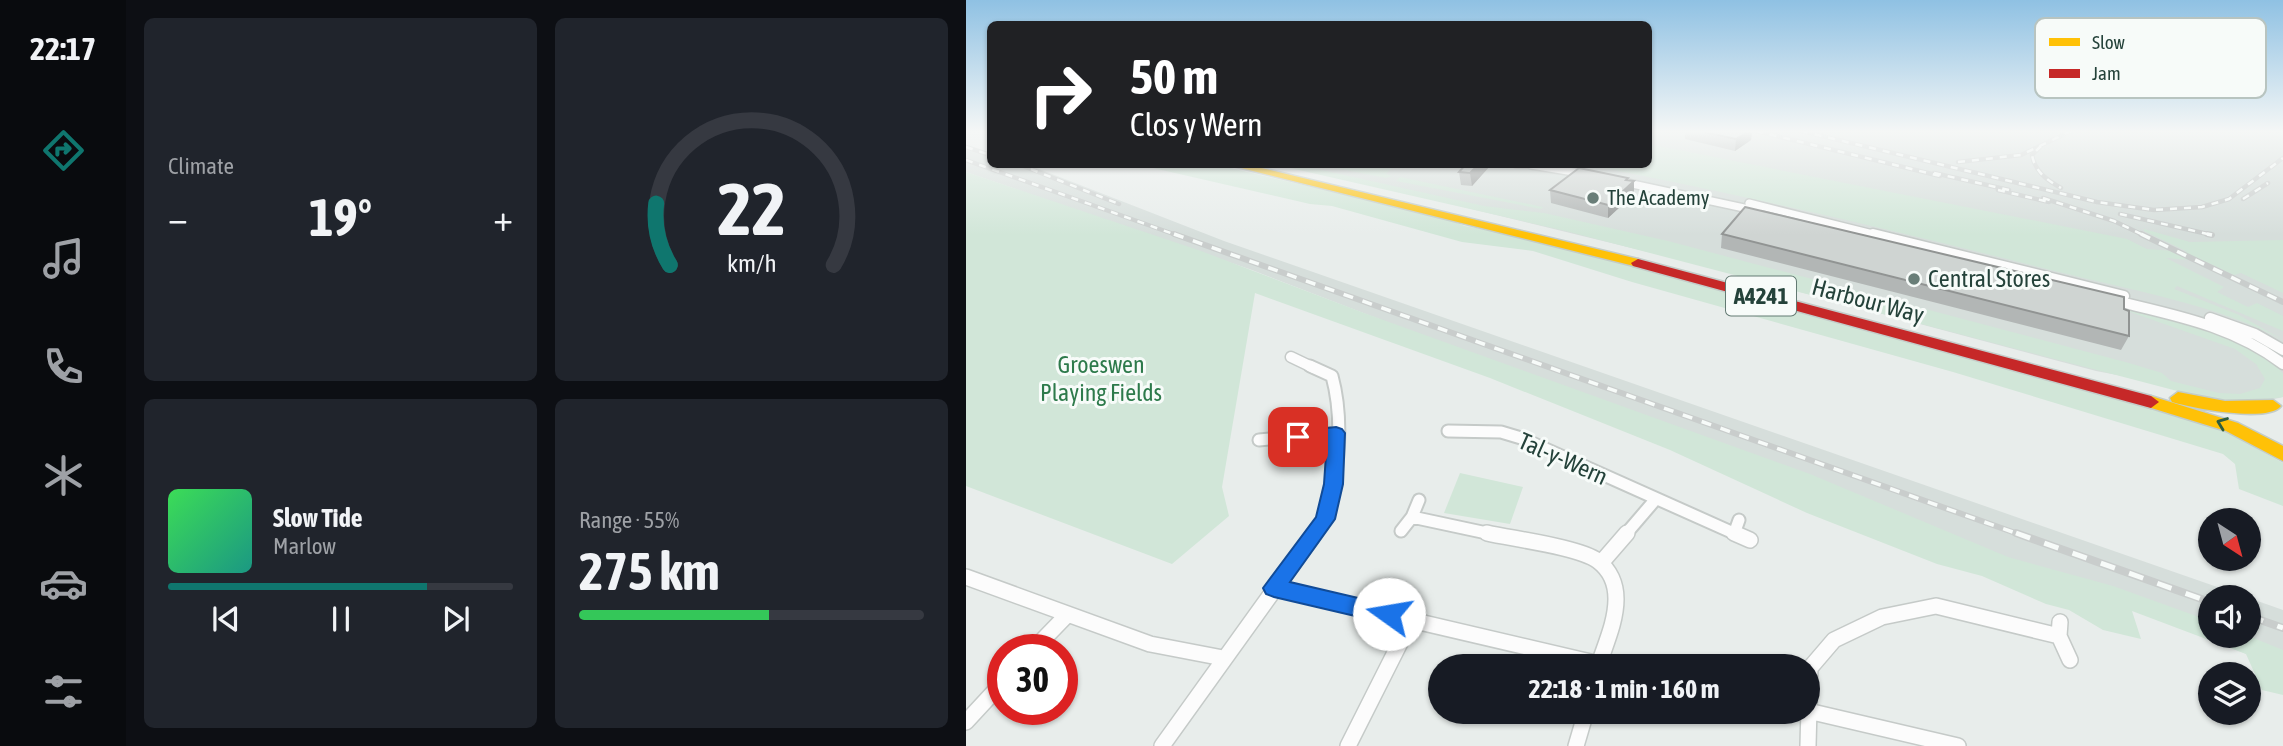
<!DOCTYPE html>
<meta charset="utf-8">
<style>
:root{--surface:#171b24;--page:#20242c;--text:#f1f3f6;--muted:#9ea1a6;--line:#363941;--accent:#0f766e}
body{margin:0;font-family:"Asap Condensed",sans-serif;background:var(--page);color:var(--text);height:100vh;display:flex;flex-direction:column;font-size:26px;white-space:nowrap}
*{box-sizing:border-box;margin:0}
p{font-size:23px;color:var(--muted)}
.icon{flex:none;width:38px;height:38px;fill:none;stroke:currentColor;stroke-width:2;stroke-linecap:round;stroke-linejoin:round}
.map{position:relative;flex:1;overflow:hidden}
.details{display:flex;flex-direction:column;gap:18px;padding:18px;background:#0d0f14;width:840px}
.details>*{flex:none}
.top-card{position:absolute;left:21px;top:21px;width:665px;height:147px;border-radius:10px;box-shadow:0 2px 5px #0004;background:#202124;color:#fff;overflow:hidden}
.needle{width:46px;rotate:144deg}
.buttons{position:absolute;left:1232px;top:508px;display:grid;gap:14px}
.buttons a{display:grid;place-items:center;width:63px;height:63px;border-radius:50%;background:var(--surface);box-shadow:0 2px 5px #0004;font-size:35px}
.speed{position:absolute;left:21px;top:634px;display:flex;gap:14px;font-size:35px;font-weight:700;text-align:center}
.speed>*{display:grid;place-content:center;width:91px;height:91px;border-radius:50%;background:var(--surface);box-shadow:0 2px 5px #0004;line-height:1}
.speed .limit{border:10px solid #d22;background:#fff;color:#111}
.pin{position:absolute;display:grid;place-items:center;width:60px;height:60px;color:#fff;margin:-30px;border-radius:14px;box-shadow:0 4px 10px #0006}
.me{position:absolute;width:77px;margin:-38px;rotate:283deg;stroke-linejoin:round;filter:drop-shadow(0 0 5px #0008)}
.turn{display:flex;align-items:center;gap:24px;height:147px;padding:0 28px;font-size:32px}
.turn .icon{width:91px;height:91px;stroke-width:2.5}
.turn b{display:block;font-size:49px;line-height:60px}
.big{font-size:52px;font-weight:700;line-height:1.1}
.details .card{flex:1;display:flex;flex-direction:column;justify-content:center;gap:10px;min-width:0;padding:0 24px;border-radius:10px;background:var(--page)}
.details .dial{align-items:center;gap:0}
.dial svg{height:182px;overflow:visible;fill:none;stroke:var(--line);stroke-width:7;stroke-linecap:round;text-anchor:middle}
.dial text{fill:var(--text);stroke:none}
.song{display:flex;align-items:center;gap:21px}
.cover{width:84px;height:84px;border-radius:10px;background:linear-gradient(135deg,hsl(130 70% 55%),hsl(170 70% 35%))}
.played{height:7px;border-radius:4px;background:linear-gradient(90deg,var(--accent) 75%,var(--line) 75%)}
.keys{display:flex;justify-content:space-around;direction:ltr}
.heat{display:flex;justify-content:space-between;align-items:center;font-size:38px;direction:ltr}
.charge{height:10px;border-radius:5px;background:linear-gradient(90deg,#34c759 55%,var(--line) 0)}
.details .tiles{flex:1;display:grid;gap:18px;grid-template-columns:repeat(2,1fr)}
.trip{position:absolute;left:462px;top:654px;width:392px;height:70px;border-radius:35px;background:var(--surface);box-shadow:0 2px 5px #0004;font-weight:700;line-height:70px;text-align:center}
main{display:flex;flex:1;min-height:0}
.tabs{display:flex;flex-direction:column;width:126px;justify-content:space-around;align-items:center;background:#090b0e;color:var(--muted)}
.tabs .icon{width:49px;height:49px}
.tabs .active{color:var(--accent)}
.tabs b{font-size:32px;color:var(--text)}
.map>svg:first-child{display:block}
</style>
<main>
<nav class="tabs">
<b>22:17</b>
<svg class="icon active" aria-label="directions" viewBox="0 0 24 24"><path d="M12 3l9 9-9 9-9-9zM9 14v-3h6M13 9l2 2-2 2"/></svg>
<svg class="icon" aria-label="music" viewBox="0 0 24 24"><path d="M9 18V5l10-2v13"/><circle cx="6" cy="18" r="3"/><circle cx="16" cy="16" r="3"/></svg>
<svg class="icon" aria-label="phone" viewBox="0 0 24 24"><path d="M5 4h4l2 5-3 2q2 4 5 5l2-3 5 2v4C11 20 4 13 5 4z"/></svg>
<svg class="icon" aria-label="climate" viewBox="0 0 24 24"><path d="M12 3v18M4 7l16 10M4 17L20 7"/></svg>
<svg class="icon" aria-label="car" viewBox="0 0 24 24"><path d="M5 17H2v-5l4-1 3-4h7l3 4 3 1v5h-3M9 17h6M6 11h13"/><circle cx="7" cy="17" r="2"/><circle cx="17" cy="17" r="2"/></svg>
<svg class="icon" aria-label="filters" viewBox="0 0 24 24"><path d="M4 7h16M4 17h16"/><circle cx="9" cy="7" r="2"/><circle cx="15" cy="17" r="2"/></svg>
</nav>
<section class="details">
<div class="tiles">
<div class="card"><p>Climate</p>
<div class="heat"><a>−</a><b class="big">19°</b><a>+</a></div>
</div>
<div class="card dial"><svg viewBox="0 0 100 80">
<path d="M14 69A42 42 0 1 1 86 69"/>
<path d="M14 69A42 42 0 0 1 8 42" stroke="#0f766e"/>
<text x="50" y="56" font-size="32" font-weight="700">22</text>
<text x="50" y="72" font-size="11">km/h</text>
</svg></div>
<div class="card">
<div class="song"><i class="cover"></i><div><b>Slow Tide</b><p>Marlow</p></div></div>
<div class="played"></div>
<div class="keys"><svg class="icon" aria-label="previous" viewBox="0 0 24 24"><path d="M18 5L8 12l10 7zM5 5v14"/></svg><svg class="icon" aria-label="pause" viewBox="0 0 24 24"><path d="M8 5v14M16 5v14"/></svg><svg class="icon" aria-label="next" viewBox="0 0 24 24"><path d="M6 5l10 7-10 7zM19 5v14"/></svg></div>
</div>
<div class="card"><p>Range · 55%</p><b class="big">275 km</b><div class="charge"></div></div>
</div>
</section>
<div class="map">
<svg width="1317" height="746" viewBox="0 0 1317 746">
<rect width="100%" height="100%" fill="#e8edeb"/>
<path fill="#d6dedb" d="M683,131h634v266l-22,5 -165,-31 -415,-111 -390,-95 357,-1z
M0,145l24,8v11l35,1 9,2 190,74 1022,356h-36v38h39v-37l34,12v58l-1031,-398 -286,-98z"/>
<path fill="#d1e6d8" d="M683,144l478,95 20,10 41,3 -44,-21v-2l46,13 93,-2v53l-42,-20 -7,2 -30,-14 -38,-3 58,29 -7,5 31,15 9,-4 26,13v15l-106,-45 -3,3 65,26 44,25c-64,-35 -157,-51 -228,-69 -155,-39 -310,-76 -467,-106l60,-1z
M174,165h78l222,52 25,9 52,9 674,183 29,10 63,35v43l-44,-17 -4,-25 -12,-10 -270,-82 -321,-90 -99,-31 -71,-9 -130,-36 -22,-2z
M311,165h22l185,41 60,7 124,28 461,122 33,10 9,8 48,12 21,1 20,-6 5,-9 -9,-15 -21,-15 -119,-42 82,18 44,16 33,23 8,10v23l-35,5 -44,-4 -638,-167z
M354,165l75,-1v1l-9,9 6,2 -6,2z
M0,172l235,79 163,62 446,161 198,83 105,29 97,35v14h36l37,15v45l-21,-5 -16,-36 -114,-43 9,28 -38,-9 -34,-20 -23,-6 -64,-28 -45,-12 -130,-51 -137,-63 -180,-72 -235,-85 -33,194 7,29 -57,48 -206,-78z
M434,177l143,30 -2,2 -145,-28z
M494,473l63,14 -13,37 -66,-11z"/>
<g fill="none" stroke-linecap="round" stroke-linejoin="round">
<g stroke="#c5cac8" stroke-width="10">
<path id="street-far3" d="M550,164h19
M565,165l55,9
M657,182l135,29
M783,203l132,33"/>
</g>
<g stroke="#c5cac8" stroke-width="13">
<path id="street-far2" d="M907,234l251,62
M1146,300c61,15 120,25 171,64
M1244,318l45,16 28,16
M325,357l23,11"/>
</g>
<g stroke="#c5cac8" stroke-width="15">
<path id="street-far1" d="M344,366l22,10c12,44 9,121 -18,159
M482,431l53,1 20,6 217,97
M293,440l77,-7
M446,517l84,18
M435,531l11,-14 7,-17
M768,534l5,-14
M659,535l30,-35"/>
</g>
<g stroke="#c5cac8" stroke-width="18">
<path id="street" d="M521,533c26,6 92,14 111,28 12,9 18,23 18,38 0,23 -11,46 -18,68
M768,533l16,7
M635,563l26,-30
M0,577l184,67 73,14
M308,588l338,79
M1094,622l-1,14 11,24
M68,649l33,-34
M842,711l150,35
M0,722l37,-40
M196,746l153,-213
M382,746l64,-127
M610,746l10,-34
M842,746l2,-78 24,-28 48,-23 54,-11 123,30"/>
</g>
<g stroke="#c3ccc9" stroke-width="3">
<path id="slow" d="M259,164h20l393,95 7,4 -7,4z
M1212,392l47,9 48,-1 8,6c-13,17 -89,2 -109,-4l-2,-4z
M1185,396l87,27 45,23v15l-57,-30 -81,-25 -2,-4 2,-4z"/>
</g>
<g stroke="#c3ccc9" stroke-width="3">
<path id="jam" d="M672,259l513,137 8,6 -8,6 -518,-142 -2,-3z"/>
</g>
<use href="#street-far3" stroke="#fcfcfc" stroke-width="7"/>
<use href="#street-far2" stroke="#fcfcfc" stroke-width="10"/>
<use href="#street-far1" stroke="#fcfcfc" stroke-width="11"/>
<use href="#street" stroke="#fcfcfc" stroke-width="15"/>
<use href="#slow" fill="#ffc107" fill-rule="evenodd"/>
<use href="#jam" fill="#c62828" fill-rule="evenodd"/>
<g stroke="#c9cdcc" stroke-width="4.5">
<path id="rail-far2" d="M790,131l184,45
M835,131l296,71 57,8 48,-3 27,-8 54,-41
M1075,146l-9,9c3,17 15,25 29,33
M0,147l24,8
M0,160l213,76
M992,162l63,-7 50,-24
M52,164l101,40
M968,173l75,17
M1032,190l51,12
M1077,198l71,23 31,15
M1277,199l25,-16
M1154,214l92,21"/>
</g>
<g stroke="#c9cdcc" stroke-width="6">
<path id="rail-far1" d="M208,234l847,301
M1175,234l142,68
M1241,234l5,1"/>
</g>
<g stroke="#c9cdcc" stroke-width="8">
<path id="rail" d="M1050,533l194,69
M1283,616l34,12"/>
</g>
<use href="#rail-far2" stroke="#f7fbf9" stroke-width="2.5" stroke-dasharray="7" stroke-linecap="butt"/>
<use href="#rail-far1" stroke="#f7fbf9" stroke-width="3.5" stroke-dasharray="10" stroke-linecap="butt"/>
<use href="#rail" stroke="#f7fbf9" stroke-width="5" stroke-dasharray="15" stroke-linecap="butt"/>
</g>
<path fill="#b2b6b5" d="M719,131h67l-1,9 -16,11 -50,-12z
M500,164h23l1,2 -18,20 -11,-1 -2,-13z
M662,180l6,14 -26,24 -57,-15 -1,-13z
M756,234l402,75 5,27 -8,14 -400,-102z"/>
<path fill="#919493" d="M783,131h3l-1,9 -16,11 1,-12z
M513,164h10l1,2 -18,20 -2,-13z
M662,178v8l6,-5v13l-26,24v-13z"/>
<path fill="#cfd4d2" stroke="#919493" stroke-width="2" d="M733,131h50l-13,8z
M500,164h13l-9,9 -11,-1z
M613,168l49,10 -2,2 8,1 -26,24 -58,-15z
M779,207l379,90v12l5,2v25l-407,-102z"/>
<defs><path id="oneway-chevron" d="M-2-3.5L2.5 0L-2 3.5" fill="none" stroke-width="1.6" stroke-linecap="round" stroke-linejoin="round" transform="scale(1.75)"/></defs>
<use stroke="#2e5d40" href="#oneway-chevron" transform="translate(1256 423) rotate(-159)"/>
<linearGradient id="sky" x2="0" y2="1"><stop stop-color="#8fc1e3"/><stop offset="0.56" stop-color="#f5f7f6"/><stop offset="1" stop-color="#f5f7f6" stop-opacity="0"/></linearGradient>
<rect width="1317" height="235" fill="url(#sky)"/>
<path fill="#1a73e8" stroke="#114b97" stroke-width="2" d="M370,427l6,2 3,4 -2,51 -8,35 -45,63 107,25 3,7 -3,7 -8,3 -115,-27 -8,-3 -3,-6 53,-71 8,-33 3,-44 -35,1 -3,-4 3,-5z"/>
<g fill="#697e78" stroke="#f7fbf9" stroke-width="2.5">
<circle cx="627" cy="198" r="7"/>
<circle cx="948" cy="279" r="7"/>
</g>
<g text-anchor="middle" stroke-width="6" stroke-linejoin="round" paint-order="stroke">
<g font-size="21" fill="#24423a" stroke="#f7fbf9" text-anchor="start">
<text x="641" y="205">The Academy</text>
</g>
<rect fill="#f7fbf9" stroke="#637a73" stroke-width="2" x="760" y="276.5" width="70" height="39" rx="5"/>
<g font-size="23" font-weight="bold" fill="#24423a">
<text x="795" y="304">A4241</text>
</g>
<g font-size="24" fill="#24423a" stroke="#f7fbf9" text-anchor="start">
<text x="962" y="287">Central Stores</text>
</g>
<g font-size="24" fill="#24423a" stroke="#f7fbf9">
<text transform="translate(902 301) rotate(15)" y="8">Harbour Way</text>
<text transform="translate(597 459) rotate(24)" y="8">Tal-y-Wern</text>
</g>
<g font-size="24" fill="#2d7a4b" stroke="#f7fbf9">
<text x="135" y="373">Groeswen<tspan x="135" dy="28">Playing Fields</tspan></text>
</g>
</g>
<rect x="1069" y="18" width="231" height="80" rx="10" fill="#f7fbf9" stroke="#b8c4c0" stroke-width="2"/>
<rect x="1083" y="38" width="31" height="8" fill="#ffc107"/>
<rect x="1083" y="69" width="31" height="9" fill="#c62828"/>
<g font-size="19" fill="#24423a">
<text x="1126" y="49">Slow</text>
<text x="1126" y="80">Jam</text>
</g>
</svg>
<div class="buttons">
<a><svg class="needle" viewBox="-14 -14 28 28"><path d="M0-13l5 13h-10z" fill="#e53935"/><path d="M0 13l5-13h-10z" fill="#9ea1a6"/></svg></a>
<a><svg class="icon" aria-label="sound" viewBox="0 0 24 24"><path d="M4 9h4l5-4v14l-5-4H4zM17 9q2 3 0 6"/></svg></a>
<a><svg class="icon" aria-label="layers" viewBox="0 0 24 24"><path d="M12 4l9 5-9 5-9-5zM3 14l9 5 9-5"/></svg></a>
</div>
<div class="speed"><div class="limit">30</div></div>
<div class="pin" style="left:332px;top:437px;background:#d93025"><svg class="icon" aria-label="arrive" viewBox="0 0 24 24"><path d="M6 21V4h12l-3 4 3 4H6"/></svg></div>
<svg class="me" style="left:423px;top:614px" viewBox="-20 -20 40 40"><circle r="19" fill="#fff"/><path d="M0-13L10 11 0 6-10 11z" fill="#1a73e8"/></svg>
<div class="trip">22:18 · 1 min · 160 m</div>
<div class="top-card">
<div class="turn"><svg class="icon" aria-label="right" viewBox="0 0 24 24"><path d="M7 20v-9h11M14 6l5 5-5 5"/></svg><div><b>50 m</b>Clos y Wern</div></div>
</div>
</div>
</main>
